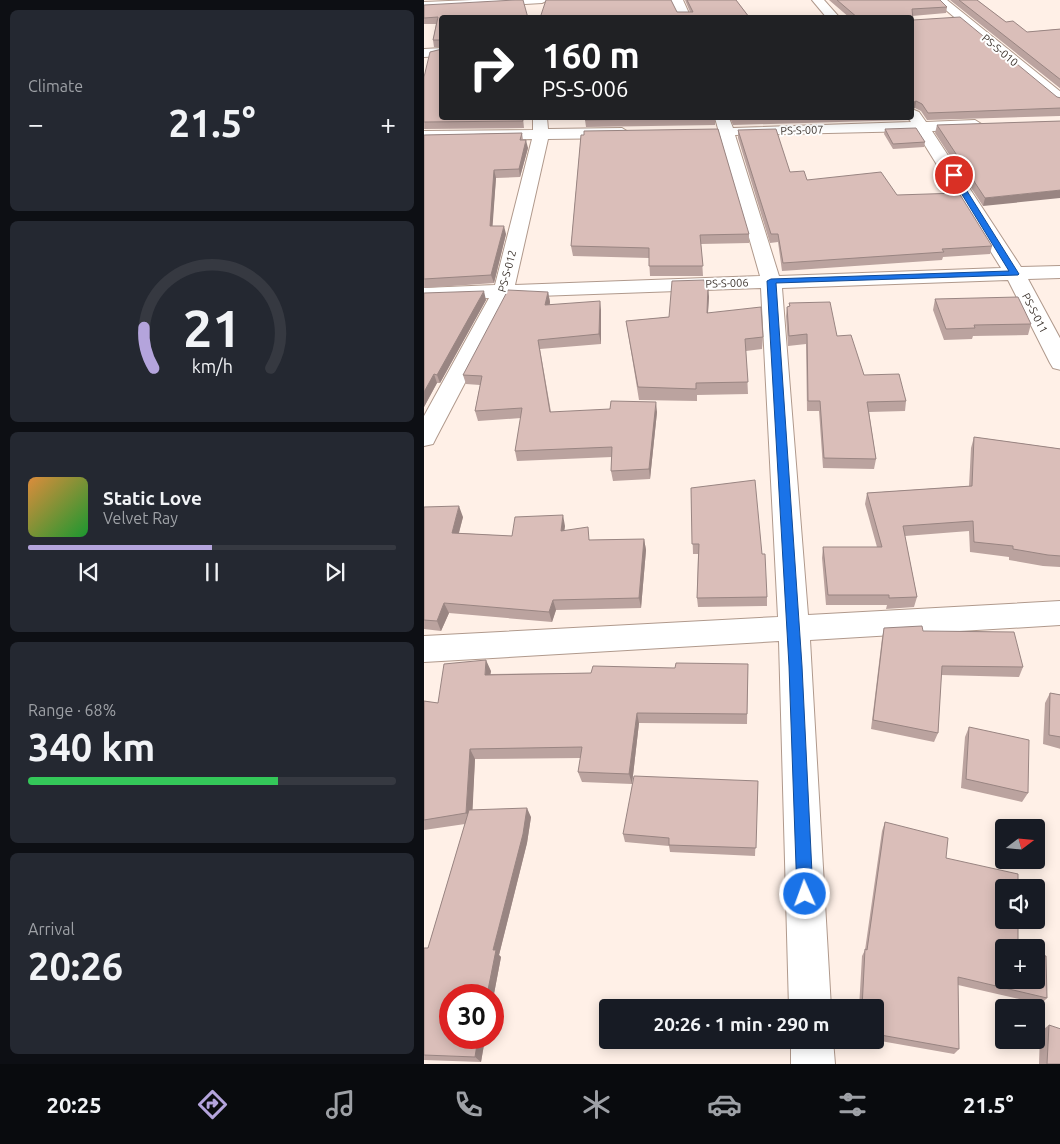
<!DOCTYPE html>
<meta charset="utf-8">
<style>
:root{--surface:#171b24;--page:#242831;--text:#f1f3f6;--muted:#9ea1a6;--line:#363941;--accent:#b4a4dc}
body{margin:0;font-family:Ubuntu,sans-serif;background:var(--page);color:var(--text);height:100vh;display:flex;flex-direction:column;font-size:19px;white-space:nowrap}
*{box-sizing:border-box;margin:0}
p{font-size:16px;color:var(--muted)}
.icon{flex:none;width:28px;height:28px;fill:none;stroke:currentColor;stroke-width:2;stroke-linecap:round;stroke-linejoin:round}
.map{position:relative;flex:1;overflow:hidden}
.drawer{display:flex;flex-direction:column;gap:10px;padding:10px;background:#0d0f14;width:424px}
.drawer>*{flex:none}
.hud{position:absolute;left:15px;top:15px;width:475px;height:105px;border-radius:5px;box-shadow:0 2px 12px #0003;background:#202124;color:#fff;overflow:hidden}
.needle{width:32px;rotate:74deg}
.tools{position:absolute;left:571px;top:819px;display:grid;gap:10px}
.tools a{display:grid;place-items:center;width:50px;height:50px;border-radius:5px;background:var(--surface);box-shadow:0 2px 12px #0003;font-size:25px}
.speed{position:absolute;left:15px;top:984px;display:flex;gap:10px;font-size:25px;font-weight:700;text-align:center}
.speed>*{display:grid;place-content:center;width:65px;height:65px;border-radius:50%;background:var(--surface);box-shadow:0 2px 12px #0003;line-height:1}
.speed .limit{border:8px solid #d22;background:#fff;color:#111}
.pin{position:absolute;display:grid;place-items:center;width:42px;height:42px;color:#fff;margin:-21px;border:2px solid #fff;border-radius:50%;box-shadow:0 1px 5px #0007}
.me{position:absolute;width:55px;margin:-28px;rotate:358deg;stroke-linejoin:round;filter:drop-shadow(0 0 4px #0008)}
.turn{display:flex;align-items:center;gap:18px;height:105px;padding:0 20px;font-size:22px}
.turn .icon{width:65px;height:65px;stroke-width:2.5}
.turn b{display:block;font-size:35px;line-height:42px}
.big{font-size:38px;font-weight:600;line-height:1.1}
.drawer .tile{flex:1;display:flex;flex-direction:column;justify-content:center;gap:8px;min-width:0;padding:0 18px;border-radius:8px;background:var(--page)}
.drawer .dial{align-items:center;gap:0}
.dial svg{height:130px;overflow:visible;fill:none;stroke:var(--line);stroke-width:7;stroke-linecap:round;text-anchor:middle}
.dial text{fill:var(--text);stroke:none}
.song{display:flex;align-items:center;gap:15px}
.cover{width:60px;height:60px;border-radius:8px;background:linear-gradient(135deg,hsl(30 70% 55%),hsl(130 70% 35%))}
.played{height:5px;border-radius:2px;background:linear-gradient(90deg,var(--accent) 50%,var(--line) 50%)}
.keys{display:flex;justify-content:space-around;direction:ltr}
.heat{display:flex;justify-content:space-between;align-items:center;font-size:28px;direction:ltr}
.charge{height:8px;border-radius:4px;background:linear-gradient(90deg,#34c759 68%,var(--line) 0)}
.trip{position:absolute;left:175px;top:999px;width:285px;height:50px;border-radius:5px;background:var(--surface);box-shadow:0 2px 12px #0003;font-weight:600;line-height:50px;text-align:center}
.tab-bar{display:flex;height:80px;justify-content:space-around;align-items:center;background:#090b0e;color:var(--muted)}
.tab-bar .icon{width:35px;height:35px}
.tab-bar .active{color:var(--accent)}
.tab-bar b{font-size:22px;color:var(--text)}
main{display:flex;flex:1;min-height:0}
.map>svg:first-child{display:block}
</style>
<main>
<section class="drawer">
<div class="tile"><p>Climate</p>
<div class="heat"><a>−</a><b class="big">21.5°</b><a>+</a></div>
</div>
<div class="tile dial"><svg viewBox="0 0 100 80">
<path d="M14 69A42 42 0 1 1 86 69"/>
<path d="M14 69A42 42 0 0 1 8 44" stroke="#b4a4dc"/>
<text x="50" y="56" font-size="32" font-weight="700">21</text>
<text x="50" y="72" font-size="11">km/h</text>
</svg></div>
<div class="tile">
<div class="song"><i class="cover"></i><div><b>Static Love</b><p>Velvet Ray</p></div></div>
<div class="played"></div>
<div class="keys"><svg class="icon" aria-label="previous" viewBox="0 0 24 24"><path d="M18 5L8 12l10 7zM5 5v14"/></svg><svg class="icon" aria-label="pause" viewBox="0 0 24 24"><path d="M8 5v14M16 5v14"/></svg><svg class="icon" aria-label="next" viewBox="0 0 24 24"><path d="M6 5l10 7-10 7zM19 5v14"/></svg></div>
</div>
<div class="tile"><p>Range · 68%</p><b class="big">340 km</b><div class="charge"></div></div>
<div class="tile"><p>Arrival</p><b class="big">20:26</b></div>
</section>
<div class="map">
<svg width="637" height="1064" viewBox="0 0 637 1064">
<rect width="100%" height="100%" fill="#fff0e7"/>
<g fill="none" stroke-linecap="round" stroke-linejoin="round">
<g stroke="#b0998c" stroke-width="2">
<path id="minor" d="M49,0h75l-6,3 -118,7v-8z
M247,0h12l8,18h-12z
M388,0h12l16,18h-13z
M510,0h13l114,92v12l-5,-1z
M18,48v8l-18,1v-8z
M490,110l5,2 7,10 49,-2 8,5 -8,5 -43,1 89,136 40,-1v12l-33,1 33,61v30l-8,-2 -3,-5 -42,-83 -226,8 26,327 253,-14v24l-251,15 21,368h-42l-10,-367 -355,21v-26l354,-19 -17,-329 -251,9 -74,141 -3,6 -9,2v-30l65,-118 -65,2v-12l71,-3 37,-146 -108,2v-10l109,-1v-12h14l1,11 74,-1 8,5 -8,5 -74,1 -33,146 245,-9 -45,-158h14l4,10 178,-6 -3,-4h4v-7zM492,131l85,137 -222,8 -44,-141z
M367,1040h42l2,24h-44z"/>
</g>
<use href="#minor" fill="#fff" fill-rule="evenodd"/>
</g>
<path fill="#bba39f" d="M261,0h51l13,17 -72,-5h13z
M405,0h111l7,7 -1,6 -34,3 1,4 144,77 4,1v18l-134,4 -6,-9 -6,-3 -3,2v-92h-62z
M526,0h27l29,22 21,10 34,-3v60z
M0,5l18,13v29h-8l-1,-7 3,-16h-12z
M0,77l99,41 1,10 -100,1z
M291,118v7l-129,2 -1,-7z
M306,118h178l-1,2 -174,5z
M637,121l-78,85 -48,-73 2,-8z
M461,129l40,13 -1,5 -31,2 -9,-15z
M314,130l52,42 17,8 90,15 95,51 -2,8 -47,3 -1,3 -160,11 -4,-29 -8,1 -32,-105z
M98,133l1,7 5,8 -8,29 -24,1 -4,48 14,8 -12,49 -70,5v-153z
M157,135l168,99v9l-48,1 2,32h-53l-1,-18 -76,-2 -2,-10z
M281,285l4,12 -1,16 55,24 -1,12 -16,2 2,43 -51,1v6l-58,-1 -13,-79 43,-4z
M124,292l2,10v2l51,6v34l-61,5 11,63h106l-7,67 -37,2 -2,-10 1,-14 -95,4 -2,-10 6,-33 -43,3 -3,-10 5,-26 -14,-1 -3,-9z
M0,293l62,7 -46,83h-3l-13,24z
M511,299l96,25 -3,11 -55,1 -1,3 -28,1 -11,-30z
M365,303l48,33 27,39 42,26 -1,10 -36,1 7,47 -2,10 -51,-1 -4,-57h-12l-1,-67 -18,2 -2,-30 1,-9h2z
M550,437l87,12v118l-18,-1 -34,-6v-3l-39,-5 -1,-21 -64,5 12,61 -3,10 -28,2 1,-4h-61l-4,-47 1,-11h54l-12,-43 2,-11 102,-7 2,-38z
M267,488l71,66 5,43v9l-69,1 -1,-9 1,-44h-5z
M0,507l39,10 -4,16 53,3 53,-10 -1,4 26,10 54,-1 2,11 -5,58 -85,2 -4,12 -103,-9 -8,18 -17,-2z
M460,628l39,3 100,36 -4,10 -78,-2 -3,58 -4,9 -63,-13 11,-91z
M324,664l-1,60 -108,-1 -7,61 -50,-2 -4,-10 3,-14 -106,1 -3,51 59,7 -4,26 -28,112 2,2 -8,42v-4l-12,67 -57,-2v-110l4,-2 37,-124 -41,6v-129l14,2 53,-32 -1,3 101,-1z
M626,693l11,2v54l-18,-5 2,-41z
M545,727l59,66 -6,9 -61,-14 4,-51z
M334,781l-3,75 -85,-4 -1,-6 -44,-4 -2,-8z
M461,822l61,36 58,90 43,50 -6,6 -83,-19 1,64 -5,5 -79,-14v-32h-16l3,-52 3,-6 17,-119z
M625,1025l12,39h-22l1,-32z"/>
<path fill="#998582" d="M492,101l-1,7 -3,2v-7z
M102,140l2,8 -8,29 -1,-8z
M70,170l2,8 -4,56 -2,-8z
M637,190v8l-78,8 2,-8z
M80,226l2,8 -12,49 -3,-8z
M284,285l1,12 -2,28v-12z
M60,291l2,9 -46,83 -3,-8z
M124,292l2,10 -3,12 -2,-9z
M176,301l1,9v34l-2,-10z
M10,374l3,9 -13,24v-15z
M232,402l1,10 -7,67 -1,-10z
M35,506l4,11 -7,26 -4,-10z
M139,515l2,11 -2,15 -2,-10z
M220,539l2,11 -5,58 -2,-10z
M129,600l3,10 -4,12 -3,-10z
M20,603l5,10 -8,18 -4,-10z
M62,660l5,11 -2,14 -4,-10z
M213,713l2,10 -7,61 -3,-10z
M46,749l5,10 -3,63 -6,-9z
M103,808l4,9 -4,26 -28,112 2,2 -8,42v-4h-6l6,-45z
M54,1038h7l-4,24 -6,-5z"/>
<path fill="#dabeb9" stroke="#998582" d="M91,0h8l5,18h-86v22h-9l5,-23 -14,1v-13z
M122,0h125l6,12h16l-6,-12h49l13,17 10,-1v2h-219z
M413,0h103l7,7 -35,2 1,11 47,-3 97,80 4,1v10l-133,5 -6,-9 -6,-3 -4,2v-85h-54z
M535,0h18l29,22 7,-1 14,11 34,-3v51z
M18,49v69h80l1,3 -99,1v-45l6,-25z
M161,118h130l-130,2z
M637,121v69l-76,8 -48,-73z
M492,128l9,14 -32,2 -8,-15z
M294,129l31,105 -49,1 3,31h-54v-18l-78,-2 10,-111h3v-4z
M352,129l14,43 14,-1 3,9 74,-8 16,23 62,-2 33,53 -50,3 2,3 -161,11 -5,-29h-7l-33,-104z
M98,133l-2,7h6l-7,29 -25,1 -4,56h14l-13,49 -67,4v-144z
M280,280l1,5h3l-1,28 54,-6 2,30 -18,2 3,43 -52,1v6l-58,-2 -12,-66 43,-4 3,-36z
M84,290l40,2 -3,13 55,-4 -1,33 -61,6 12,72 60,-3 1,-8 45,1 -7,67 -38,2 1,-24 -97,4 7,-43 -47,3 7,-35 -19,-1z
M60,291l-47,84 -3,-1 -10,18v-99z
M594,297l13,27 -57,1 1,3 -29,1 -11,-30z
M406,302l7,34 14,-1 13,40 35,-1 7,27 -39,1 9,57 -52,-1 -4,-57h-12l-1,-67 -18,2 -2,-29 3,-1 -1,-3z
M550,437l87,12v107l-13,-1 -35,-6v-3l-39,-4 -1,-21 -70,5 14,71 -28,1v-3h-61l-5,-48h59l-15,-54 105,-7z
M331,480l7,74h3l2,43 -70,1 2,-54h-7l-1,-56z
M35,506l-7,27 60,3 3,-19 48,-2 -2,16 27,-4 1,13 55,-1 -5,59 -86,2 -4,12 -105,-9 -7,18 -13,-1v-113z
M498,626l1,5 91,1 9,35 -81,-1 -4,67 -65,-13 11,-92z
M62,660l-1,15 106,-2 2,-7 82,2 1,-5 72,1 -1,50 -110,-1 -8,61 -51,-2 4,-25 -112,2 -4,64 -42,7v-119l14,2 6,-39z
M626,693l11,2v42l-12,-2z
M545,727l60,13 -1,53 -62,-14z
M210,776l124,5 -2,67 -87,-3v-7l-46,-4z
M103,808l-4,26 -30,116h3l-9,45h-37v43h28l-3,19 -51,-2v-107h4l41,-138z
M461,822l63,16 -2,20 72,16v14h-14v32h14v28h-14v32h32v-26l10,2 1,42 -89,-21 1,72 -84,-15v-26h-13l3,-59 2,1z
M625,1025l12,4v35h-14z"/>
<path fill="#1a73e8" stroke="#114b97" d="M530,173l3,2 62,99 -1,1 -242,8 26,383 11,228 -2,5 -6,2 -5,-2 -3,-5 -8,-228 -22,-385 4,-2 238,-8 -59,-96z"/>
<g text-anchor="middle" stroke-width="4" stroke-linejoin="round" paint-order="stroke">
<g font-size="11" fill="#3f3630" stroke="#fff">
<text transform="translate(576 50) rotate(40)" y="4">PS-S-010</text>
<text transform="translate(378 130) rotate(-2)" y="4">PS-S-007</text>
<text transform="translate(83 271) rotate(-75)" y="4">PS-S-012</text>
<text transform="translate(303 283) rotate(-2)" y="4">PS-S-006</text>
<text transform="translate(611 313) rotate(63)" y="4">PS-S-011</text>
</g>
</g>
</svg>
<div class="tools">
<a><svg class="needle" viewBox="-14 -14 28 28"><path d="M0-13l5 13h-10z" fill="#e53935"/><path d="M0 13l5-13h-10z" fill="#9ea1a6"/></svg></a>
<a><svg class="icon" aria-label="sound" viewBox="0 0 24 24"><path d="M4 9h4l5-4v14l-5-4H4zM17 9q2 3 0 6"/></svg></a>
<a>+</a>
<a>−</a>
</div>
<div class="speed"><div class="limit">30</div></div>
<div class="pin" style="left:530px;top:175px;background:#d93025"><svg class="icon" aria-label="arrive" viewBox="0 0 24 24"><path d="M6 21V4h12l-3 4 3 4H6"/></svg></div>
<svg class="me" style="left:381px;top:894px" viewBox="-20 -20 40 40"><circle r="17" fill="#1a73e8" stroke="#fff" stroke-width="3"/><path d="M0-11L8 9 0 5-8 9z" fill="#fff"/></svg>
<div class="trip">20:26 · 1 min · 290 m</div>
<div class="hud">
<div class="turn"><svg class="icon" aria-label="right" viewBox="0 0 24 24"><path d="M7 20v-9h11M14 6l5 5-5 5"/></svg><div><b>160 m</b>PS-S-006</div></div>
</div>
</div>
</main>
<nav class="tab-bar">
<b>20:25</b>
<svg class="icon active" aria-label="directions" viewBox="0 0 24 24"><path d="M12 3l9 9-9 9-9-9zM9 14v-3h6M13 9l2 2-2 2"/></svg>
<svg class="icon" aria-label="music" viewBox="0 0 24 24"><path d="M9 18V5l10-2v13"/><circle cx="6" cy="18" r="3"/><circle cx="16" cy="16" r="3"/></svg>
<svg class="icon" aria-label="phone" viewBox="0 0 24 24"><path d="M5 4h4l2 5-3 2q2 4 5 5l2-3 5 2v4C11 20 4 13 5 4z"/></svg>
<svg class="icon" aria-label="climate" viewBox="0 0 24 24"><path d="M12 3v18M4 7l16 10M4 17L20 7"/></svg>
<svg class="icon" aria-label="car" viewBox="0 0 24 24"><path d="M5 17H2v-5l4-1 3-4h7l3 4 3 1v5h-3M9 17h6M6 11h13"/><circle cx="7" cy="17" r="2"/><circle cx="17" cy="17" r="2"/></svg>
<svg class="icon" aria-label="filters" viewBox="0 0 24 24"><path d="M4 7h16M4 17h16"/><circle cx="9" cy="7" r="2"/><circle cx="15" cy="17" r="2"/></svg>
<b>21.5°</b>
</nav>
